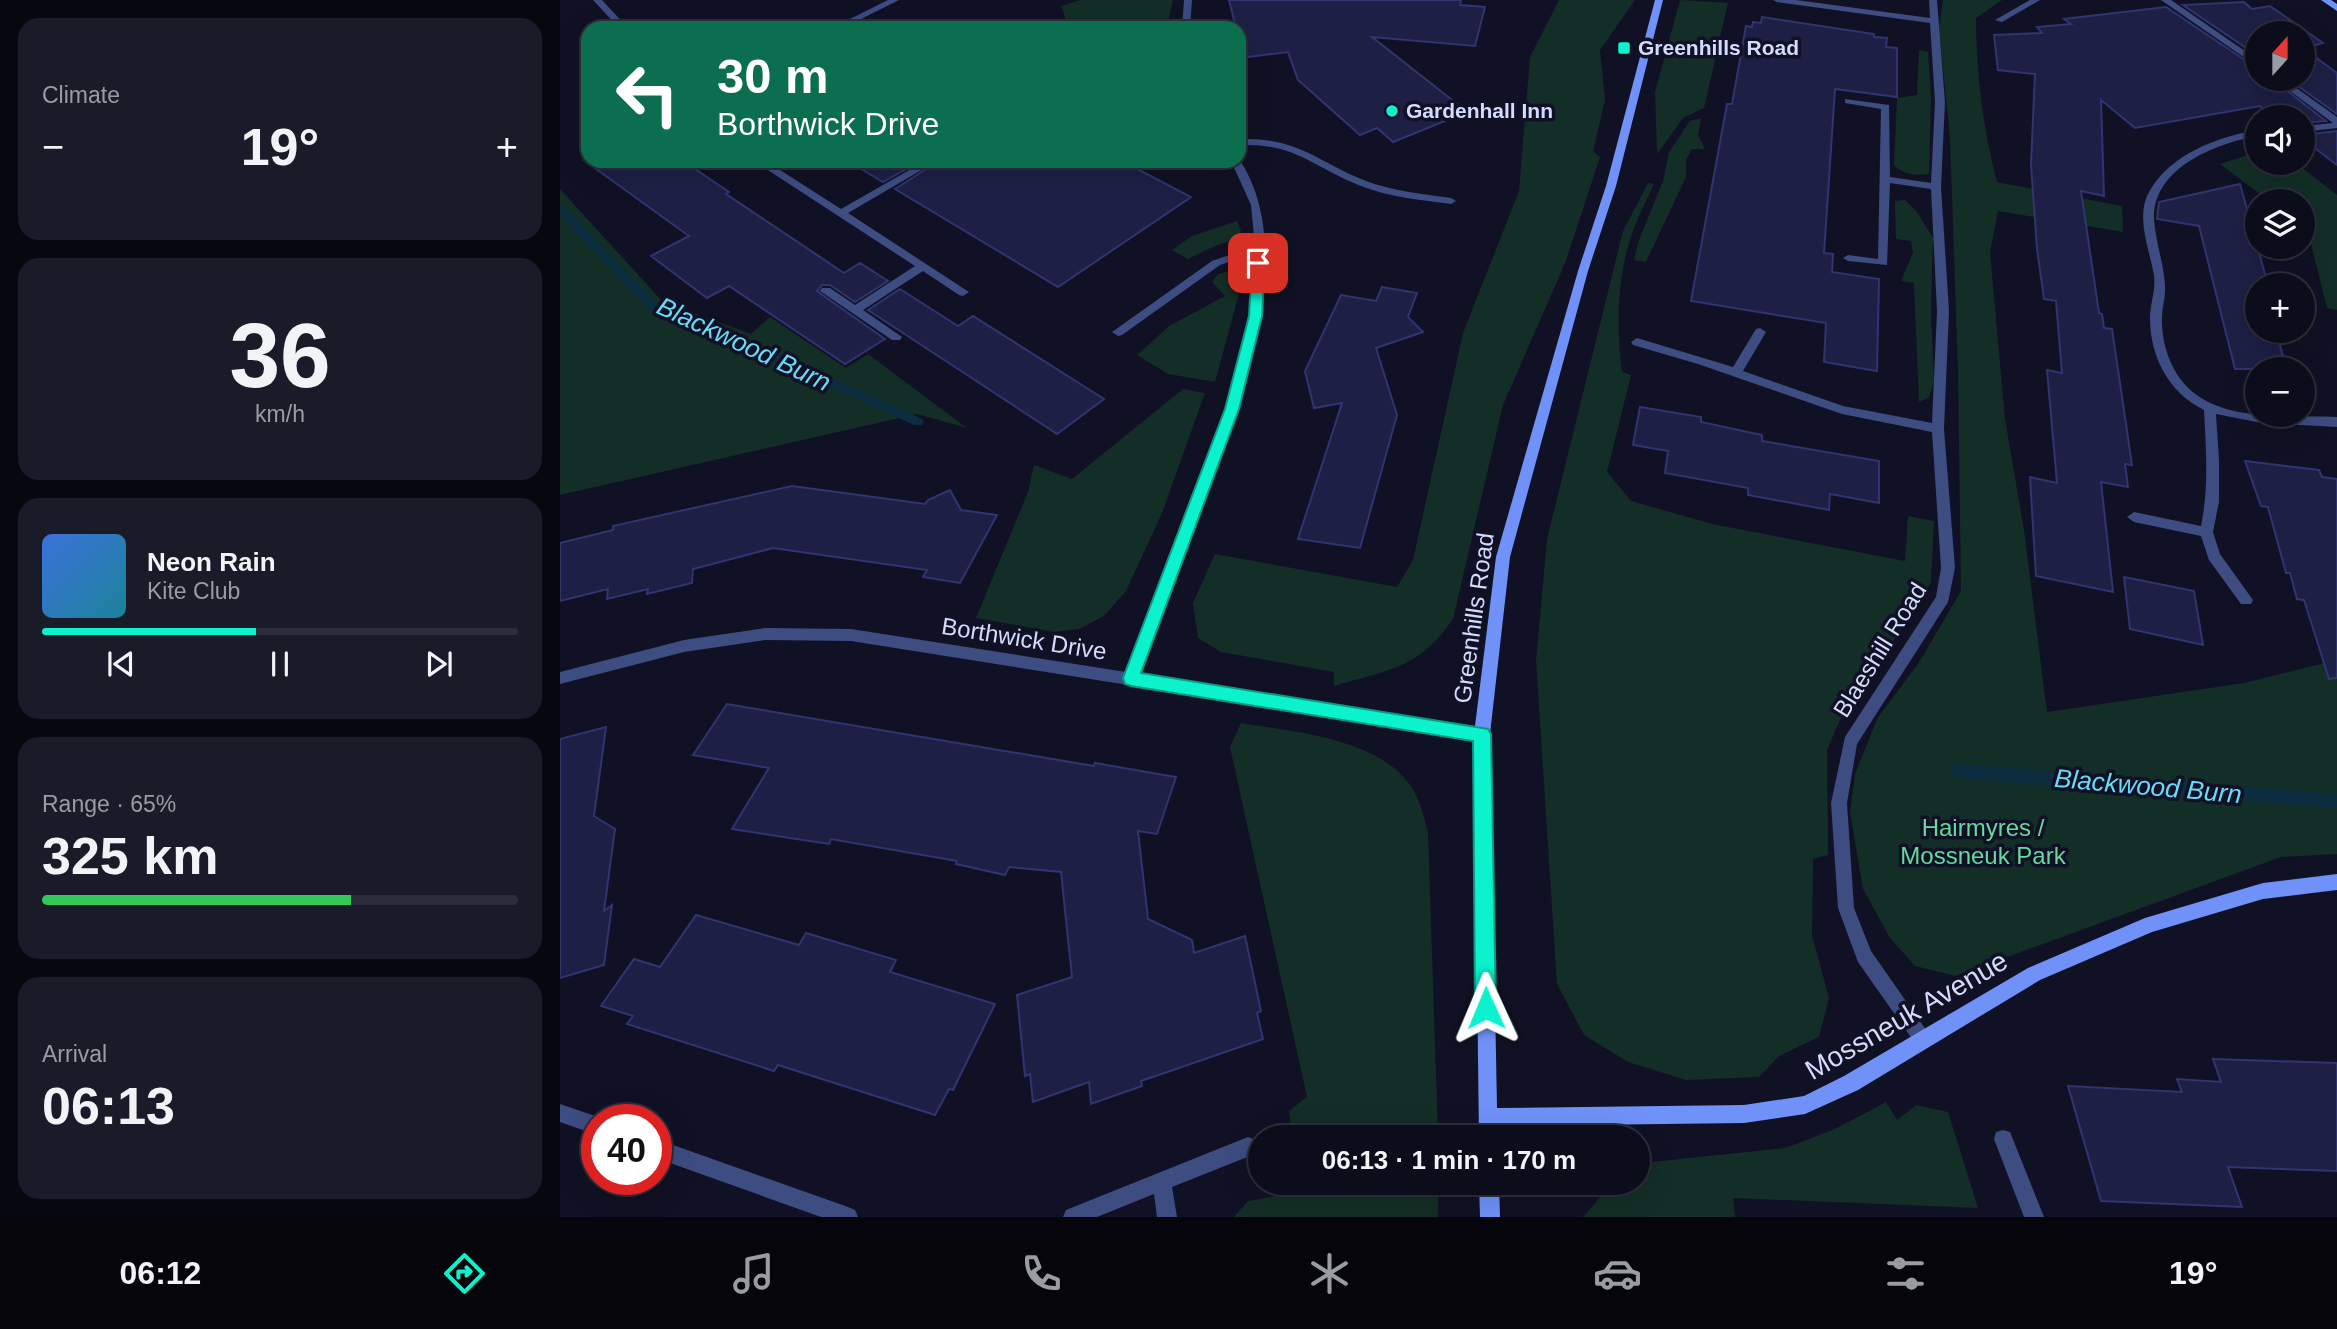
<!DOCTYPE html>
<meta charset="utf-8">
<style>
:root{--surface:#0c0d1b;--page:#1a1b28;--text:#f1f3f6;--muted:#9a9ca3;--line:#2c2d3a;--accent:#0bf2cc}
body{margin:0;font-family:Arial,sans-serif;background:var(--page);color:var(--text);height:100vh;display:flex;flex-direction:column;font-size:26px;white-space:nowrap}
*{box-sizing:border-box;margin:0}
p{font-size:23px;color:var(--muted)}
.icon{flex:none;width:38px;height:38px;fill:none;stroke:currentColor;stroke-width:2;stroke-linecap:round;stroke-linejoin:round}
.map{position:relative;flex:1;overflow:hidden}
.sheet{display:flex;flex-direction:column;gap:18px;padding:18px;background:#07070f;width:560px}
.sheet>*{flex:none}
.banner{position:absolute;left:21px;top:21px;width:665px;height:147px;border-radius:21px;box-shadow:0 7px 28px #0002,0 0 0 2px var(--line);background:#0b6e4f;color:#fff;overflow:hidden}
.needle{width:46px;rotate:21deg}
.buttons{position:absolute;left:1685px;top:21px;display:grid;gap:14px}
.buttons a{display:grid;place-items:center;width:70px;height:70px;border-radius:50%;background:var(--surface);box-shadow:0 7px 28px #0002,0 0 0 2px var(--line);font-size:35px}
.speed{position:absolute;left:21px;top:1104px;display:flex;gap:14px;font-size:35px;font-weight:700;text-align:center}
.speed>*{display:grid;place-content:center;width:91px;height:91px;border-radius:50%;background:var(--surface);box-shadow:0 7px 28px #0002,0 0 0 2px var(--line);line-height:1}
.speed .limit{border:10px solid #d22;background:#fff;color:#111}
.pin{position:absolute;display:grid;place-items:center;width:60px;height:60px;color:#fff;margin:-30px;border-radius:14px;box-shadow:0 4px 10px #0006}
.me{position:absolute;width:77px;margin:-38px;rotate:359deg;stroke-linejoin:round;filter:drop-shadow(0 0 5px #0008)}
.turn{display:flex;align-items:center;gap:24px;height:147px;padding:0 21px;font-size:32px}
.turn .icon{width:91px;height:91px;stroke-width:2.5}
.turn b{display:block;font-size:49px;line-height:60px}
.big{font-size:52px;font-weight:700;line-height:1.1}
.sheet .widget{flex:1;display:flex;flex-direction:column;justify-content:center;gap:10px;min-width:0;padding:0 24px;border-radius:21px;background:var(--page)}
.sheet .dial{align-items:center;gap:0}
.dial b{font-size:91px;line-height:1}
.song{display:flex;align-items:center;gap:21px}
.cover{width:84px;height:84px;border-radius:10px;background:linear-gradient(135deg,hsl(220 70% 55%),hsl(190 70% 35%))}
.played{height:7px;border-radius:4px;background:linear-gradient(90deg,var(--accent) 45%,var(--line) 45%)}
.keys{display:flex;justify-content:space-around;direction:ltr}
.heat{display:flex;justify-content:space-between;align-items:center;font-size:38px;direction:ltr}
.charge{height:10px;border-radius:5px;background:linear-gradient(90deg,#34c759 65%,var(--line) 0)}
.trip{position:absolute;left:688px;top:1125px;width:402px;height:70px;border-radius:35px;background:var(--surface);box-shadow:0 7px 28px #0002,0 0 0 2px var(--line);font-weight:700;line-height:70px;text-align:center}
.tab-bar{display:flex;height:112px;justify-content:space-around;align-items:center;background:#05050b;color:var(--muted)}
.tab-bar .icon{width:49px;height:49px}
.tab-bar .on{color:var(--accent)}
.tab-bar b{font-size:32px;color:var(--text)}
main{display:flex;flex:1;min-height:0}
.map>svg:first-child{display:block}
</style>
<main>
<section class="sheet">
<div class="widget"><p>Climate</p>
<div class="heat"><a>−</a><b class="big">19°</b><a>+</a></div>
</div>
<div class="widget dial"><b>36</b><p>km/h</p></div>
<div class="widget">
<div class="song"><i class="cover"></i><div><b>Neon Rain</b><p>Kite Club</p></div></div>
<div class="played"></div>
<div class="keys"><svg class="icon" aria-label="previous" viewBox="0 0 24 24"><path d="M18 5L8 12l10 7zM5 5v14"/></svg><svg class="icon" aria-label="pause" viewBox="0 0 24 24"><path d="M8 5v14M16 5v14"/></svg><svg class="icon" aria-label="next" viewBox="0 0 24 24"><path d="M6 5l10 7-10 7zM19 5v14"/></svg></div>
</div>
<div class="widget"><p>Range · 65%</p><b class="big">325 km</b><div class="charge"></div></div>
<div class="widget"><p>Arrival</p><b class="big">06:13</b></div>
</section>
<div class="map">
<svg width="1777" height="1217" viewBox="0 0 1777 1217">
<rect width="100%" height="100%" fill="#101124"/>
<path fill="#132e26" d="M521,0h92l-6,28h-85l-16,-8 -5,-14z
M999,0h76l-35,50 5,50 -12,51 7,6 -34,104 -63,144 -50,214c-34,50 -65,51 -119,67v-14l-113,-20 -23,-14 -5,-35 22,-49 182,33 16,-27 50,-227 56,-142 11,-134z
M1120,0l48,3 -24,105 -21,10 -26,36 -2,-62z
M1383,0h59l-26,18c0,55 7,111 21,164l125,24 1,26 -125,-21 -8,41 15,167 19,111 23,182 197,-29 93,-23v194l-56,3 -326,119 -40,-10 -25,-28 -27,-49 -13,-77 5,-38 23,-57 40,-53 43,-73 -3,-220 -8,-233 -11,-110z
M1359,50l9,2 3,44 -2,78c-13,2 -25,1 -35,-9l3,-67 20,-3z
M1141,118l-3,17 7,14h-13l-6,11v17l-40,85 -12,-2 5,-20 24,-59 6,-29 21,-31z
M1697,152l1,11h38l41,32v115l-10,-2 -21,-84 -3,-1v-22h-34l-49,-37z
M1088,183l6,1c-7,16 -16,32 -22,49 -15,44 -16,94 -10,139l9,3 -24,97 24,29 81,23 193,37 3,-45 26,5 -3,61 -14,27 -69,93 -21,48 1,105 -15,4 -1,76 17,63 -10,39 -40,19 -20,21 -73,3 -58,-18 -44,-27 -27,-51 -21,-323 11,-122 76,-308z
M0,189l102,112 89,33 19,-17 76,51 22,-14 99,74 -50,-14 -357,81z
M1345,200l12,12 16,26 -2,74 3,70 -5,15 -10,5 -5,-119 -13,-2 12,-28 -2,-12 -15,-2 -1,-38z
M677,221l6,16 -28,9 -27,13 -16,-9 20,-14z
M669,271l8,2 2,21 -24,88 -47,-8 -31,-19 32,-29 56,-30 -13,-14 6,-8z
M623,389l22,4 -43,120 -36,78 -22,25 -25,13 -25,3 -78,-14 52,-126 6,-27 38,14z
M681,723c53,9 137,15 170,63 9,14 13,31 17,46l10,305h-146l-3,-26 18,-14 -77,-350z
M1326,1102l11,18 19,-15 32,7 30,96 -245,-10 2,19h-152l29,-34h26v-16l14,-5 133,-14 50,-19z
M739,1183h139v34h-204l14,-16 51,-9z"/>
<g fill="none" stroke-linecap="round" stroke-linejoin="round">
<path fill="#0c2d40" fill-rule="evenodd" d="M0,206l4,1 94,97 126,52 138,63 2,3 -2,3h-8l-138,-63 -126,-52 -90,-95z
M1399,764l378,30v14l-378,-30 -5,-2 -3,-5 3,-5z"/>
</g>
<path fill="#1d1f44" stroke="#30346f" stroke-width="2" d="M669,0h232l-1,5 25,2 -10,39 -103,-9 89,70 -17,7 6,5 -57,23 -16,-14 -17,7 -62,-55 -10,-28 -49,6v-30h-3z
M1684,2l8,7 18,-3 53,37 -20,5 34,25v41l-49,-35h15v-46h-45v23l-75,-51z
M1606,7l92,62v10h14l54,42 -23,2v-6h-28l-15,-11 -125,22 -34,-28 3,96 -23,-5 18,122 3,1 2,14 8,1 20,136 -7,-1 3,23 -27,-5 12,110 -77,-16 -6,-99 27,6 -10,-113 15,3 -6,-72 -12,-2 -7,-50 -6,-85 4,-90 -37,-4 -4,-35 48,-2 -5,-6 34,-3 -7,-5z
M1202,17l112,17v3l13,1 -1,9 11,1v49l-62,-8 -11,164 9,1 -1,18 47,7 -2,92 -53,-9 2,-39 -135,-22 36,-197h5l14,-78 6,1 1,-5 8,1z
M1777,131v34l-34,-26v-4z
M25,161h98l46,31 -3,2 118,79 16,-10 28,18 -33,21 -25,-17h-8l-5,6 68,48 -40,25 -116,-78 -22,12 -56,-42 38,-20z
M288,161h72l-37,21z
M379,161h183l69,36 -133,90 -163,-98z
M1680,184l28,101h-10v46h22l2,7 -4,-1 8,32h-51l-36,-143 -42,-7 2,-17z
M822,287l35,6 -9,24 15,15 -47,16 21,67 -37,133 -62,-9 44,-136 -28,5 -9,-37 36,-76 35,6z
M340,289l58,37 15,-10 131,83 -47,35 -189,-124z
M1080,407l61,10v5l61,13v6l117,20v42l-49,-9 -1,16 -81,-15v-7l-83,-15 3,-22 -35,-6z
M1685,461l74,9 3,7 15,2v199l-8,1 -25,-79 -7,-1 -7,-26h-4l-18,-66 -7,-1z
M232,486l133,18 3,-4 22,-10 11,20 36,5 -37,68 -37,-6 4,-7 -154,-22 -80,21 -1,14 -45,11 1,-5 -41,10 1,-10 -48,12v-58l53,-13v-4z
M1564,577l70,14 9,54 -73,-16z
M167,704l367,62 1,-3 81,14 -19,57 -19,-3 10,88 44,21 2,13 51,-17 16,75 -4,2 6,26 -122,42 1,5 -51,18 -2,-22 -56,20 -3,-28 -5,2 -8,-81 55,-18 -11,-105 -52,-5 -4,8 -49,-11 1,-3 -126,-22 -2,5 -97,-15 37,-61 -76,-13z
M46,727l-12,89 21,13 -11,82 8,-6 -8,60 -44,13v-239z
M136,915l103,30 7,-12 90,27 -6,12 105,32 -42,86 -4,-1 -14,26 -157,-50 -4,6 -147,-47 6,-8 -32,-10 33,-47 26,8z
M1653,1059l124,4v108l-109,-4 14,40 -141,-6 -33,-115 114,6 -5,-13 44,3z"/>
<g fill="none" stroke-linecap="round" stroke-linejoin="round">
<path fill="#3d4c81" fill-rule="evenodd" d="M679,139c59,-2 77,22 127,42 27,10 56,13 85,17l5,3 -5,3c-30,-4 -62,-7 -90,-18 -49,-19 -65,-43 -122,-41z"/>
<path fill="#3d4c81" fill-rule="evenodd" d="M33,0h9l26,28h-9z
M328,0h11l-56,28h-11z
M624,0h8l-2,28h-8z
M1213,0h23l134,18 -1,-18h8l8,102 -4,85 8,124 -5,118 11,139 -7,34 -91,142 -10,59 7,105 17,43 58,83 3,6 -3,6 -6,3 -6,-3 -59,-84 -20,-54 -7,-105 14,-66 91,-140 5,-29 -9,-136 -90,-18 -144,-50 -65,-19 -2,-3 6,-4 96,29 23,-38 4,-1 6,4 -23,39 100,35 89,17 5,-112 -6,-122 -41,-6 -3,82 -39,-4 -5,-3 5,-3 30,4 3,-150 -36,-6v-4l44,6 1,72 41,6 4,-81 -5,-79 -153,-21z
M1470,0h10l-38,22 -7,-2z
M1601,0h10l87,60v7z
M1714,79h10l53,38v11l-34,4v-6l30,-3z
M1698,130v6c-42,7 -105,32 -104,82 1,23 10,45 11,68 1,11 -3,21 -3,31 -1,28 10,59 32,76 37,29 98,22 143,24v10l-75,-4 -46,-9 3,46v42l-6,30 7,22 33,46 -2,4h-10l-32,-44 -8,-24 -67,-14 -7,-5 7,-5 67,14c8,-39 5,-77 3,-116 -35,-17 -54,-53 -54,-92 0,-15 6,-27 4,-42 -4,-26 -19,-59 -5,-84 21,-38 68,-55 109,-62z
M679,159c64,95 -4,259 -40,356 -20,53 -39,106 -59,159l342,53 5,2 3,5 -3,5 -5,2 -631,-100 -86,-1 -81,12 -124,32v-12l124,-32 81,-12 86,1 275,43 100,-263 23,-93 5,-62 -34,11 -98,70 -4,1 -6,-4 100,-71 43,-15 -4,-41 -20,-44h8z
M194,161h12l75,48 84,-48h12l-89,52 121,79 -6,4 -4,-1 -36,-24 -60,39 39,27 -2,3h-8l-72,-49 2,-3h8l25,17 60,-39z
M0,1104l44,15 -7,1v15l-37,-13z
M1443,1130l7,2 34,85h-20l-30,-78 2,-7z
M688,1137l7,3 3,7 -3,7 -83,33 5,30h-20l-3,-23 -57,23h-34l3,-7z
M96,1139l192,68 7,3 3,7h-37l-165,-59z"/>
<path fill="#7091f8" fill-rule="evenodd" d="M1095,0h8l-47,186 -28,85 -78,286 -20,177 7,374 247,-3 60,-9 40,-20 184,-108 117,-50 118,-35 74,-9v16l-74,9 -111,33 -112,48 -182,110 -53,24 -61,9 -247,3v12h-18l-5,-404 22,-177 82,-286 28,-85z
M1761,0h10l6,4v7z
M919,1183h20l1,34h-20z"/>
</g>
<path fill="#0bf2cc" stroke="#079d85" stroke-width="2" d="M698,259l7,4 -3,53 -23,93 -98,264 347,56 3,5 5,274 -3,7 -7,3 -8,-3 -3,-7 -2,-267 -342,-55 -6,-2 -2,-6 102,-269 24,-93 3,-53z"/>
<g fill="#0bf2cc" stroke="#101124" stroke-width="2.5">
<rect x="1057" y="41" width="14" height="14" rx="3.5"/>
<circle cx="832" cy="111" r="7"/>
</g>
<g text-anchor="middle" stroke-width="7" stroke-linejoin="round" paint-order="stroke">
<g font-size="21" font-weight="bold" fill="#d4dbfd" stroke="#101124" text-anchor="start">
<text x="1078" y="55">Greenhills Road</text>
<text x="846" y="118">Gardenhall Inn</text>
</g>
<g font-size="24" fill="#d4dbfd" stroke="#101124">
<text transform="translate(914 618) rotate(-82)" y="8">Greenhills Road</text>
<text transform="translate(464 639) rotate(9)" y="8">Borthwick Drive</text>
<text transform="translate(1320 650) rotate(-58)" y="8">Blaeshill Road</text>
</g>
<g font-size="24" fill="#64da9d" stroke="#101124">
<text x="1423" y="836">Hairmyres /<tspan x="1423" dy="28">Mossneuk Park</tspan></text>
</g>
<g font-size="26" font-style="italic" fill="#68dbf8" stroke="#101124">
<text transform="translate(184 344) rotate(25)" y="9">Blackwood Burn</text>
<text transform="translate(1588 786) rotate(5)" y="9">Blackwood Burn</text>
</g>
<g font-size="28" fill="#d4dbfd" stroke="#101124">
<text transform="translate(1346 1015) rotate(-30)" y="10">Mossneuk Avenue</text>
</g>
</g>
</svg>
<div class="buttons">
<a><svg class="needle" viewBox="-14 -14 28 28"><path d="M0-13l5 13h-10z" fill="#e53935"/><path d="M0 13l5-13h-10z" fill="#9a9ca3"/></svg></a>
<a><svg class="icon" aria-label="sound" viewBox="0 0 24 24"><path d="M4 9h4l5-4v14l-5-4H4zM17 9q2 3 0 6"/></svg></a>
<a><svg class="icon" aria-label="layers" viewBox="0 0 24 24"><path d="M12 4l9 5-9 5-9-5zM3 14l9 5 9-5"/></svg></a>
<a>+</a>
<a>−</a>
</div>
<div class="speed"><div class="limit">40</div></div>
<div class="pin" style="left:698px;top:263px;background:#d93025"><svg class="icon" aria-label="arrive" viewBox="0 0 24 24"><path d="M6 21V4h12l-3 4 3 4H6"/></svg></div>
<svg class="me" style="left:926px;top:1008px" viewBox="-20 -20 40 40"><path d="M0-17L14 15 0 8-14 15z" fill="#0bf2cc" stroke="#fff" stroke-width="4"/></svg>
<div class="trip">06:13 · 1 min · 170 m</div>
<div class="banner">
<div class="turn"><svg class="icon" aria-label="left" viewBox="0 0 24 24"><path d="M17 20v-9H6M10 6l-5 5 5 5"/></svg><div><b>30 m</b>Borthwick Drive</div></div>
</div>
</div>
</main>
<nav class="tab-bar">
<b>06:12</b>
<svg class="icon on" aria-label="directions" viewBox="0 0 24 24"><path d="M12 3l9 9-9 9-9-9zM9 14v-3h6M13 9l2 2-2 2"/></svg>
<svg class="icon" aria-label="music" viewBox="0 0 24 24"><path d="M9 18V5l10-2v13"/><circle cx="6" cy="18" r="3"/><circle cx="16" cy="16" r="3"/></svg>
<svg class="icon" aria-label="phone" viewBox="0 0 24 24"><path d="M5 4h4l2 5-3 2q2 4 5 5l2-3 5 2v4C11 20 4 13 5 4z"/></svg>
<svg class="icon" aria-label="climate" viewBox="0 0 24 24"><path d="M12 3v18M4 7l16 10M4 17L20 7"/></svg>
<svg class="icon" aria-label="car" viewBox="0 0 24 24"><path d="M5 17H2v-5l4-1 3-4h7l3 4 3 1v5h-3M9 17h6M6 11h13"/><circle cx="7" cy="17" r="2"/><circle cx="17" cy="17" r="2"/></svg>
<svg class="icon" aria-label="filters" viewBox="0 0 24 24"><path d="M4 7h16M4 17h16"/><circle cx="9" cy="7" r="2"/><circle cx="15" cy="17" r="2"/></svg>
<b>19°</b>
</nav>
